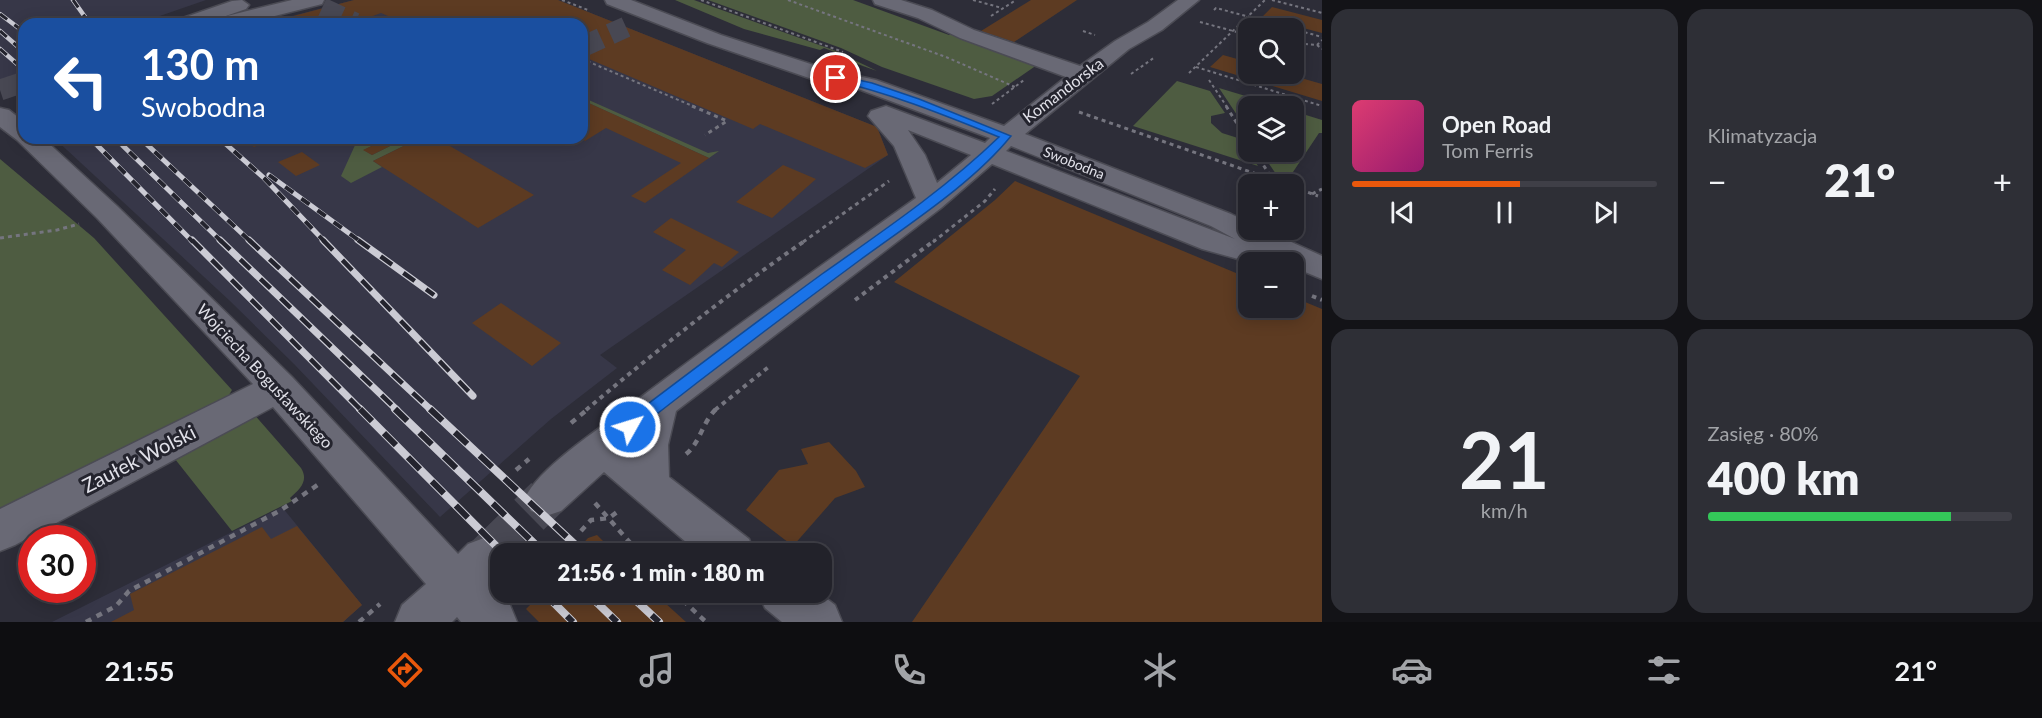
<!DOCTYPE html>
<html lang="pl">
<meta charset="utf-8">
<style>
:root{--surface:#22222a;--page:#2e2f36;--text:#f1f3f6;--muted:#a2a4a8;--line:#3f3f47;--accent:#ea580c}
body{margin:0;font-family:Lato,sans-serif;background:var(--page);color:var(--text);height:100vh;display:flex;flex-direction:column;font-size:22px;white-space:nowrap}
*{box-sizing:border-box;margin:0}
p{font-size:20px;color:var(--muted)}
.icon{flex:none;width:33px;height:33px;fill:none;stroke:currentColor;stroke-width:2;stroke-linecap:round;stroke-linejoin:round}
.map{position:relative;flex:1;overflow:hidden}
.side{display:flex;flex-direction:column;gap:9px;padding:9px;background:#131317;width:720px}
.side>*{flex:none}
.banner{position:absolute;left:18px;top:18px;width:570px;height:126px;border-radius:18px;box-shadow:0 3px 15px #0003,0 0 0 2px var(--line);background:#1a4fa0;color:#fff;overflow:hidden}
.fabs{position:absolute;left:1238px;top:18px;display:grid;gap:12px}
.fabs a{display:grid;place-items:center;width:66px;height:66px;border-radius:12px;background:var(--surface);box-shadow:0 3px 15px #0003,0 0 0 2px var(--line);font-size:30px}
.speed{position:absolute;left:18px;top:525px;display:flex;gap:12px;font-size:30px;font-weight:700;text-align:center}
.speed>*{display:grid;place-content:center;width:78px;height:78px;border-radius:50%;background:var(--surface);box-shadow:0 3px 15px #0003,0 0 0 2px var(--line);line-height:1}
.speed .limit{border:9px solid #d22;background:#fff;color:#111}
.pin{position:absolute;display:grid;place-items:center;width:51px;height:51px;color:#fff;margin:-26px;border:3px solid #fff;border-radius:50%;box-shadow:0 2px 6px #0007}
.me{position:absolute;width:66px;margin:-33px;rotate:51deg;stroke-linejoin:round;filter:drop-shadow(0 0 4px #0008)}
.turn{display:flex;align-items:center;gap:21px;height:126px;padding:0 24px;font-size:27px}
.turn .icon{width:78px;height:78px;stroke-width:2.5}
.turn b{display:block;font-size:42px;line-height:51px}
.big{font-size:45px;font-weight:800;line-height:1.1}
.side .widget{flex:1;display:flex;flex-direction:column;justify-content:center;gap:9px;min-width:0;padding:0 21px;border-radius:18px;background:var(--page)}
.side .dial{align-items:center;gap:0}
.dial b{font-size:78px;line-height:1}
.song{display:flex;align-items:center;gap:18px}
.cover{width:72px;height:72px;border-radius:9px;background:linear-gradient(135deg,hsl(340 70% 55%),hsl(320 70% 35%))}
.played{height:6px;border-radius:3px;background:linear-gradient(90deg,var(--accent) 55%,var(--line) 55%)}
.keys{display:flex;justify-content:space-around;direction:ltr}
.heat{display:flex;justify-content:space-between;align-items:center;font-size:33px;direction:ltr}
.charge{height:9px;border-radius:4px;background:linear-gradient(90deg,#34c759 80%,var(--line) 0)}
.side .tiles{flex:1;display:grid;gap:9px;grid-template-columns:repeat(2,1fr)}
.trip{position:absolute;left:490px;top:543px;width:342px;height:60px;border-radius:18px;background:var(--surface);box-shadow:0 3px 15px #0003,0 0 0 2px var(--line);font-weight:800;line-height:60px;text-align:center}
.menu{display:flex;height:96px;justify-content:space-around;align-items:center;background:#0e0e11;color:var(--muted)}
.menu .icon{width:42px;height:42px}
.menu .current{color:var(--accent)}
.menu b{font-size:27px;color:var(--text)}
main{display:flex;flex:1;min-height:0}
.map>svg:first-child{display:block}
</style>
<main>
<div class="map">
<svg width="1322" height="622" viewBox="0 0 1322 622">
<rect width="100%" height="100%" fill="#2d2d38"/>
<path fill="#373748" d="M0,0h206l-52,18 1,6h-131v53l-24,9z
M354,0h204l319,127 11,28 -288,200 17,13 -66,51 -111,98 -146,-153 -64,-63 -176,-163h528v-114h-321z
M282,507l80,98 -19,17h-291z"/>
<path fill="#4e5c41" d="M675,0h19l142,51 41,20 -42,-15 2,-3 -13,-5 -4,2 -76,-21z
M708,0h145l96,35 5,-2 83,32 -45,31 -18,3 -92,-32 -41,-19z
M1177,81l33,10 15,22 -14,3v7l11,10 19,6 17,27 -125,-40z
M1219,88l60,18h-31v11l-11,-2z
M582,97l126,56 11,-2 -10,7 -127,-58z
M1293,111l29,9v13h-3l-30,45 -13,-4 -15,-22h32z
M349,138h39l-24,12 8,5 34,-17h14l-47,23 9,6 -31,16 -10,-7 15,-33z
M0,159l94,79 138,152 -11,18 -221,112z
M252,412l49,56c8,13 -1,21 -11,30l2,3 -60,30 -61,-77z"/>
<path fill="#5d3b22" d="M354,0h204l319,127 11,28 -23,13 -105,-44 -7,5 -171,-73v-32h-80l-12,-5 -13,5h-70l-26,-11 -30,11h-88z
M1031,0h46l-63,42 -33,-11z
M1272,7l50,13v13l-60,-16z
M1223,55l25,7v12h39l35,10v17l-112,-34z
M582,100l42,19 85,39 -64,45 -14,-7 50,-33 -75,-35 -21,13 -3,-2z
M243,138h33l-22,9z
M388,138h18l-34,17 -9,-5z
M420,138h31l-8,4 91,53 -56,33 -105,-67z
M302,152l18,13 -24,11 -18,-14z
M783,165l33,14 -44,39 -36,-16z
M1015,181l233,97v30h45v-11l29,12v313h-410l168,-246 -186,-94 101,-82z
M671,218l68,34 -17,15 -8,-4 -24,22 -28,-15 24,-20 -33,-18z
M501,303l60,40 -29,23 -60,-43z
M829,442l27,29 9,16 -30,11 -42,48 -47,-36 33,-40 29,-6 -7,-15z
M297,526l65,79 -19,17h-232l23,-12 -4,-16 132,-67 9,12z
M597,535l19,19h-43l15,-16z
M537,592h116l33,30h-147l-13,-13 4,-4 -2,-2z"/>
<g fill="none" stroke-linecap="round" stroke-linejoin="round">
<path stroke="#484853" stroke-width="21" stroke-dasharray="21 10" stroke-linecap="butt" d="M322,8l33,15
M582,47l44,-20
M0,90l24,-8"/>
<path stroke="#484853" stroke-width="42" stroke-dasharray="42 21" stroke-linecap="butt" d="M484,559l62,-61"/>
<g stroke="#4b4b54" stroke-width="3">
<path id="minor" d="M242,0l7,5 -3,4 -23,8 69,-17h32l-2,4 -79,20h-34l2,-3 -8,3h-29l3,-4 55,-19z
M605,0h26l90,35 105,34 50,11 128,46 62,-49 -106,-39 -42,-20 -43,-14 -2,-4h28l31,10 42,20 106,36 35,-25 33,-19 30,-22h21l-37,30 -33,19 -104,85 206,80 17,8v8h17l57,26v23l-29,-12v-5h-10l-11,-5 -5,5h-18l-47,-13 -210,-85 -51,44 -265,203 -8,34 1,32 80,62 6,15h-55l-96,-82 -43,39 -15,5 -15,-5 -6,-13c13,-28 65,-63 91,-82 98,-75 199,-146 300,-218l-22,-52 -26,-30 3,-5 15,-5 99,37 5,-5 -129,-48 -49,-11 -105,-36 -100,-39zM908,130l63,25 -34,28 -12,-28zM1011,146l200,80 24,13 -229,-88z
M355,17l10,3 3,4 -23,-1 3,-4z
M0,108l9,2 15,12v16h19l74,68 175,171 166,177 10,-10 16,-6 16,6 4,10h-3v17l-12,14 21,20 7,17h-56l-4,-5 -5,5h-57l7,-17 24,-21 -153,-177 -258,138 -15,6v-42l253,-125 -156,-166 -80,-78 -17,-13z
M758,592h60l17,13 7,17h-60l-17,-14z"/>
</g>
<path stroke="#75757f" stroke-width="2" stroke-dasharray="3 3" stroke-linecap="butt" d="M562,0l26,10
M701,0l142,52
M788,0l158,57 69,30
M973,0l29,8
M1272,0l50,13
M1214,10l2,-2 75,20
M991,16l25,-16
M1200,22l48,13
M1293,29l29,8
M1083,31l12,4
M1293,43l24,2 5,-5
M1317,45l5,4
M582,59l113,48
M1196,67l126,39
M1189,73l76,-73
M1131,74l24,-17
M1209,80l18,27
M992,104l32,-24"/>
<path stroke="#75757f" stroke-width="3" stroke-dasharray="4 4" stroke-linecap="butt" d="M692,106l35,15 -22,14
M1226,106l22,35
M1079,112l206,72
M1255,152l18,28
M1293,187l25,9
M1312,194l10,-5
M0,238l57,-8 22,-6
M803,242l86,-61
M933,242l52,-41 10,-12"/>
<path stroke="#75757f" stroke-width="4" stroke-dasharray="4.5 4.5" stroke-linecap="butt" d="M1312,296l10,4
M855,300l80,-60
M586,410c71,-60 143,-117 220,-170
M715,410l56,-45"/>
<path stroke="#75757f" stroke-width="4.5" stroke-dasharray="6 6" stroke-linecap="butt" d="M571,423l17,-14
M686,454c14,-11 16,-31 30,-45
M516,470l13,-11
M595,503l45,51
M581,531l10,-11 18,-2 12,-9
M674,592l32,30
M86,622l30,-16 13,-15 152,-81 38,-26
M359,622l21,-18"/>
<use href="#minor" fill="#696975" fill-rule="evenodd"/>
<g stroke="#cbcbd4" stroke-width="4.5">
<path id="rail-far3" d="M73,0l17,24
M0,14l24,18
M0,31l24,21
M0,49l24,21"/>
</g>
<g stroke="#cbcbd4" stroke-width="5">
<path id="rail-far2" d="M90,138l103,104
M115,138l107,104
M140,138l111,104
M219,138l45,40 61,64
M269,175l92,67"/>
</g>
<g stroke="#cbcbd4" stroke-width="7">
<path id="rail-far1" d="M192,240l169,170
M220,240l177,170
M249,240l182,170
M323,240l150,156
M358,240l76,55"/>
</g>
<g stroke="#cbcbd4" stroke-width="8">
<path id="rail" d="M360,409l144,145
M395,409l150,145
M430,409l155,145
M543,592l30,30
M586,592l31,30
M627,592l32,30"/>
</g>
<use href="#rail-far3" stroke="#24242e" stroke-width="3" stroke-dasharray="9" stroke-linecap="butt"/>
<use href="#rail-far2" stroke="#24242e" stroke-width="4" stroke-dasharray="10" stroke-linecap="butt"/>
<use href="#rail-far1" stroke="#24242e" stroke-width="4.5" stroke-dasharray="14" stroke-linecap="butt"/>
<use href="#rail" stroke="#24242e" stroke-width="6" stroke-dasharray="17" stroke-linecap="butt"/>
</g>
<path fill="#1a73e8" stroke="#114b97" stroke-width="1.5" d="M836,75l36,8 47,16 92,37c-38,47 -102,88 -151,124 -76,56 -151,113 -225,171l-5,2 -6,-2 -2,-4 2,-5c66,-50 131,-99 198,-148 61,-43 123,-85 177,-137 -55,-22 -109,-44 -166,-57l-1,-2z"/>
<g text-anchor="middle" stroke-width="6" stroke-linejoin="round" paint-order="stroke">
<g font-size="14" fill="#e1e1e9" stroke="#24242e">
<text transform="translate(1074 163) rotate(22)" y="5">Swobodna</text>
</g>
<g font-size="16" fill="#e1e1e9" stroke="#24242e">
<text transform="translate(1063 90) rotate(-37)" y="6">Komandorska</text>
<text transform="translate(265 376) rotate(47)" y="6">Wojciecha Bogusławskiego</text>
</g>
<g font-size="20" fill="#e1e1e9" stroke="#24242e">
<text transform="translate(139 459) rotate(-27)" y="7">Zaułek Wolski</text>
</g>
</g>
</svg>
<div class="fabs">
<a><svg class="icon" aria-label="search" viewBox="0 0 24 24"><circle cx="10" cy="10" r="6"/><path d="M15 15l6 6"/></svg></a>
<a><svg class="icon" aria-label="layers" viewBox="0 0 24 24"><path d="M12 4l9 5-9 5-9-5zM3 14l9 5 9-5"/></svg></a>
<a>+</a>
<a>−</a>
</div>
<div class="speed"><div class="limit">30</div></div>
<div class="pin" style="left:836px;top:78px;background:#d93025"><svg class="icon" aria-label="arrive" viewBox="0 0 24 24"><path d="M6 21V4h12l-3 4 3 4H6"/></svg></div>
<svg class="me" style="left:630px;top:427px" viewBox="-20 -20 40 40"><circle r="17" fill="#1a73e8" stroke="#fff" stroke-width="3"/><path d="M0-11L8 9 0 5-8 9z" fill="#fff"/></svg>
<div class="trip">21:56 · 1 min · 180 m</div>
<div class="banner">
<div class="turn"><svg class="icon" aria-label="left" viewBox="0 0 24 24"><path d="M17 20v-9H6M10 6l-5 5 5 5"/></svg><div><b>130 m</b>Swobodna</div></div>
</div>
</div>
<section class="side">
<div class="tiles">
<div class="widget">
<div class="song"><i class="cover"></i><div><b>Open Road</b><p>Tom Ferris</p></div></div>
<div class="played"></div>
<div class="keys"><svg class="icon" aria-label="previous" viewBox="0 0 24 24"><path d="M18 5L8 12l10 7zM5 5v14"/></svg><svg class="icon" aria-label="pause" viewBox="0 0 24 24"><path d="M8 5v14M16 5v14"/></svg><svg class="icon" aria-label="next" viewBox="0 0 24 24"><path d="M6 5l10 7-10 7zM19 5v14"/></svg></div>
</div>
<div class="widget"><p>Klimatyzacja</p>
<div class="heat"><a>−</a><b class="big">21°</b><a>+</a></div>
</div>
<div class="widget dial"><b>21</b><p>km/h</p></div>
<div class="widget"><p>Zasięg · 80%</p><b class="big">400 km</b><div class="charge"></div></div>
</div>
</section>
</main>
<nav class="menu">
<b>21:55</b>
<svg class="icon current" aria-label="directions" viewBox="0 0 24 24"><path d="M12 3l9 9-9 9-9-9zM9 14v-3h6M13 9l2 2-2 2"/></svg>
<svg class="icon" aria-label="music" viewBox="0 0 24 24"><path d="M9 18V5l10-2v13"/><circle cx="6" cy="18" r="3"/><circle cx="16" cy="16" r="3"/></svg>
<svg class="icon" aria-label="phone" viewBox="0 0 24 24"><path d="M5 4h4l2 5-3 2q2 4 5 5l2-3 5 2v4C11 20 4 13 5 4z"/></svg>
<svg class="icon" aria-label="climate" viewBox="0 0 24 24"><path d="M12 3v18M4 7l16 10M4 17L20 7"/></svg>
<svg class="icon" aria-label="car" viewBox="0 0 24 24"><path d="M5 17H2v-5l4-1 3-4h7l3 4 3 1v5h-3M9 17h6M6 11h13"/><circle cx="7" cy="17" r="2"/><circle cx="17" cy="17" r="2"/></svg>
<svg class="icon" aria-label="filters" viewBox="0 0 24 24"><path d="M4 7h16M4 17h16"/><circle cx="9" cy="7" r="2"/><circle cx="15" cy="17" r="2"/></svg>
<b>21°</b>
</nav>
